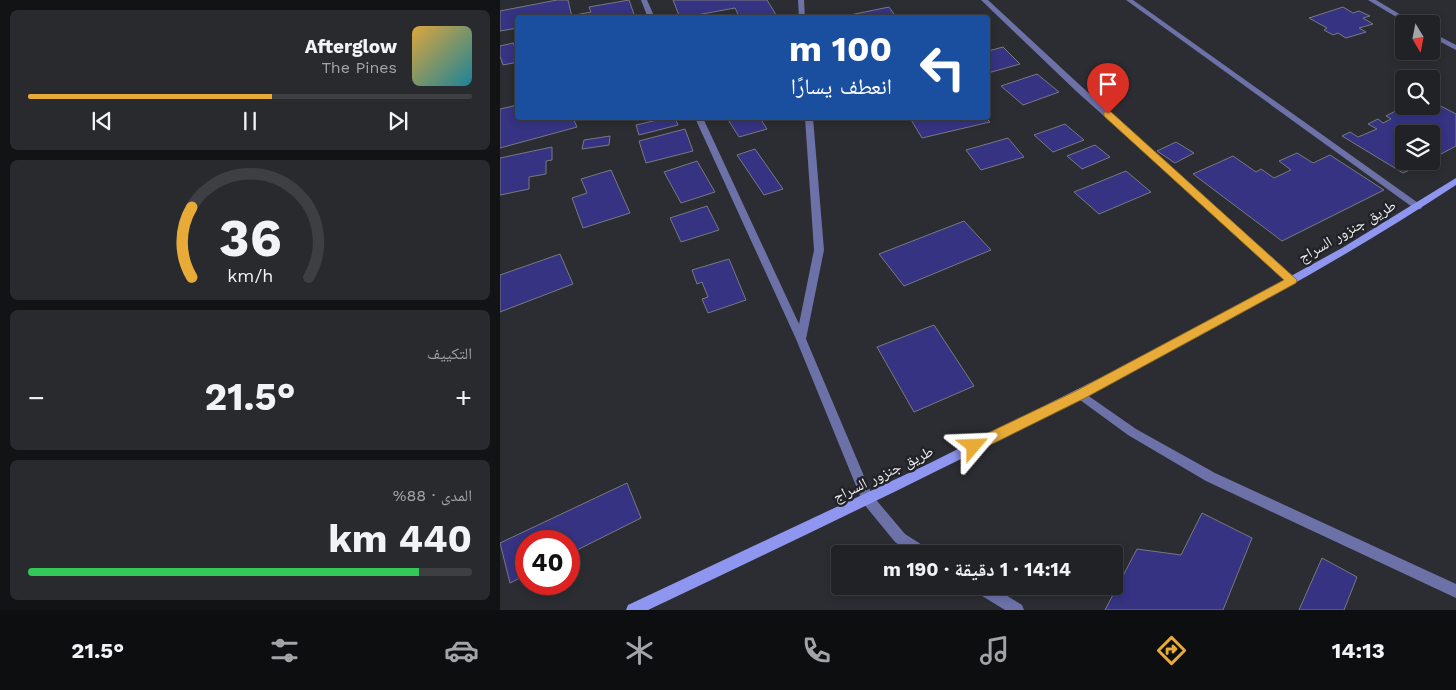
<!DOCTYPE html>
<html lang="ar">
<meta charset="utf-8">
<style>
:root{--surface:#212226;--page:#292a2e;--text:#f1f3f6;--muted:#a2a4a7;--line:#3e3f43;--accent:#e8ab37}
body{margin:0;font-family:"Work Sans","Noto Naskh Arabic",sans-serif;background:var(--page);color:var(--text);direction:rtl;height:100vh;display:flex;flex-direction:column;font-size:19px;white-space:nowrap}
*{box-sizing:border-box;margin:0}
p{font-size:16px;color:var(--muted)}
.icon{flex:none;width:28px;height:28px;fill:none;stroke:currentColor;stroke-width:2;stroke-linecap:round;stroke-linejoin:round}
.map{position:relative;flex:1;overflow:hidden;direction:ltr}
.drawer{display:flex;flex-direction:column;gap:10px;padding:10px;background:#121315;width:500px}
.drawer>*{flex:none}
.top-card{position:absolute;left:15px;top:15px;width:475px;height:105px;border-radius:5px;box-shadow:0 2px 8px #0003,0 0 0 1px var(--line);direction:rtl;background:#1a4fa0;color:#fff;overflow:hidden}
.needle{width:32px;rotate:170deg}
.fabs{position:absolute;left:895px;top:15px;display:grid;gap:10px}
.fabs a{display:grid;place-items:center;width:45px;height:45px;border-radius:5px;background:var(--surface);box-shadow:0 2px 8px #0003,0 0 0 1px var(--line);font-size:25px}
.speed{position:absolute;left:15px;top:530px;display:flex;gap:10px;font-size:25px;font-weight:700;text-align:center}
.speed>*{display:grid;place-content:center;width:65px;height:65px;border-radius:50%;background:var(--surface);box-shadow:0 2px 8px #0003,0 0 0 1px var(--line);line-height:1}
.speed .limit{border:8px solid #d22;background:#fff;color:#111}
.pin{position:absolute;display:grid;place-items:center;width:42px;height:42px;color:#fff;margin:-51px -21px;border-radius:50% 50% 50% 0;rotate:-45deg;box-shadow:0 0 5px #0007}
.pin .icon{rotate:45deg}
.me{position:absolute;width:55px;margin:-28px;rotate:64deg;stroke-linejoin:round;filter:drop-shadow(0 0 4px #0008)}
.turn{display:flex;align-items:center;gap:18px;height:105px;padding:0 15px;font-size:22px}
.turn .icon{width:65px;height:65px;stroke-width:2.5}
.turn b{display:block;font-size:35px;line-height:42px}
.big{font-size:38px;font-weight:700;line-height:1.1}
.drawer .widget{flex:1;display:flex;flex-direction:column;justify-content:center;gap:8px;min-width:0;padding:0 18px;border-radius:8px;background:var(--page)}
.drawer .dial{align-items:center;gap:0}
.dial svg{height:130px;overflow:visible;fill:none;stroke:var(--line);stroke-width:7;stroke-linecap:round;text-anchor:middle}
.dial text{fill:var(--text);stroke:none}
.song{display:flex;align-items:center;gap:15px}
.cover{width:60px;height:60px;border-radius:8px;background:linear-gradient(135deg,hsl(40 70% 55%),hsl(190 70% 35%))}
.played{height:5px;border-radius:2px;background:linear-gradient(90deg,var(--accent) 55%,var(--line) 55%)}
.keys{display:flex;justify-content:space-around;direction:ltr}
.heat{display:flex;justify-content:space-between;align-items:center;font-size:28px;direction:ltr}
.charge{height:8px;border-radius:4px;background:linear-gradient(90deg,#34c759 88%,var(--line) 0)}
.trip{position:absolute;left:331px;top:545px;width:292px;height:50px;border-radius:5px;background:var(--surface);box-shadow:0 2px 8px #0003,0 0 0 1px var(--line);font-weight:700;line-height:50px;text-align:center;direction:rtl}
.dock{display:flex;height:80px;justify-content:space-around;align-items:center;background:#0d0e0f;color:var(--muted)}
.dock .icon{width:35px;height:35px}
.dock .selected{color:var(--accent)}
.dock b{font-size:22px;color:var(--text)}
main{display:flex;flex:1;min-height:0}
.map>svg:first-child{display:block}
</style>
<main>
<div class="map">
<svg width="956" height="610" viewBox="0 0 956 610">
<rect width="100%" height="100%" fill="#2c2d32"/>
<path fill="#353382" stroke="#78797f" d="M57,0h11l4,17 -54,1v10l-18,3v-20z
M129,0l6,17 -60,1v-3l16,-3 -2,-5z
M173,0h94l11,18h-38l-5,-10 -55,10z
M389,7l7,10 -51,-1z
M843,7l10,6 6,-2 11,5 -7,2 10,6 -14,4 7,4 -20,6 -8,-5 -5,2 -9,-5 3,-2 -18,-10z
M13,43l2,4 3,-1v16l-15,3 -3,-9v-10z
M503,47l17,17 -32,9v-22z
M537,74l22,18 -36,13 -22,-19z
M931,101l25,13v32l-15,8 -6,-3 -4,1v-18h-27v25l-4,2 12,8 -9,4 -61,-37 8,-4 8,5 19,-8 -9,-5 10,-5 5,4 8,-4 -5,-3 15,-8 5,3 11,-5h14z
M18,105v13h55l4,9 -77,21v-39z
M166,118h9l3,7 -39,10 -3,-10z
M227,118h33l7,11 -28,8z
M410,118h76l4,4 -68,16z
M565,124l19,16 -31,12 -19,-17z
M185,129l8,22 -47,12 -7,-22z
M110,136l-1,9 -27,4 2,-9z
M508,138l16,19 -43,13 -15,-20z
M676,142l18,11 -19,10 -18,-12z
M595,145l15,12 -28,12 -15,-13z
M52,147v13l-6,1v13l-17,3v12l-29,6v-37z
M255,149l28,40 -19,6 -27,-40z
M797,153l16,10 17,-8 54,35 -102,51 -89,-67 40,-18 23,16 5,-3 13,9 17,-8 -12,-9z
M197,161l18,31 -34,11 -17,-31z
M111,170l19,43 -47,15 -11,-30 15,-5 -6,-14z
M626,171l25,21 -52,22 -25,-22z
M207,206l12,24 -38,12 -11,-24z
M464,221l27,29 -87,36 -25,-32z
M60,254l13,30 -73,28v-37z
M229,259l17,41 -38,13 -6,-14 6,-2 -6,-15 -5,2 -5,-14z
M434,325l40,61 -60,26 -37,-65z
M127,483l14,35 -72,36v-13h-43v34l-16,8 -10,-40z
M702,513l50,25 -29,72h-118l32,-61 44,6z
M822,558l35,19 -13,33h-45z"/>
<g fill="none" stroke-linecap="round" stroke-linejoin="round">
<path fill="#6c71a8" fill-rule="evenodd" d="M141,0h6l8,18h-7z
M298,0h6l1,18h-6z
M481,0h7l94,87 213,191 2,2 -2,2h-6l-213,-191z
M626,0h7l288,205 1,2 -1,2h-6z
M868,0h8l40,24h-8z
M931,32l25,13v5l-25,-13z
M195,118h8l96,206 15,-74 -9,-132h8l11,132 -18,89 66,156 33,39 25,16 1,4h-18l-18,-12 -32,-39 -67,-164z
M580,390l56,39 79,44 241,111v14l-250,-117 -78,-46 -52,-38 -2,-3 2,-3z
M472,586h19l31,19 2,5h-19l-31,-19z"/>
<path fill="#8f96ef" fill-rule="evenodd" d="M956,178v7c-83,55 -170,104 -257,151 -181,98 -366,186 -551,274h-22l2,-5 302,-142 224,-112 188,-103z"/>
</g>
<path fill="#e8ab37" stroke="#976f24" d="M604,112h7l186,168 -1,3 -211,115 -107,53 -4,1 -5,-1 -2,-5 2,-4 107,-51 208,-111 -180,-164z"/>
<g text-anchor="middle" stroke-width="5" stroke-linejoin="round" paint-order="stroke">
<g font-size="15" fill="#f2f2f5" stroke="#222328">
<text transform="translate(847 231) rotate(-30)" y="5">طريق جنزور السراج</text>
<text transform="translate(383 474) rotate(-26)" y="5">طريق جنزور السراج</text>
</g>
</g>
</svg>
<div class="fabs">
<a><svg class="needle" viewBox="-14 -14 28 28"><path d="M0-13l5 13h-10z" fill="#e53935"/><path d="M0 13l5-13h-10z" fill="#a2a4a7"/></svg></a>
<a><svg class="icon" aria-label="search" viewBox="0 0 24 24"><circle cx="10" cy="10" r="6"/><path d="M15 15l6 6"/></svg></a>
<a><svg class="icon" aria-label="layers" viewBox="0 0 24 24"><path d="M12 4l9 5-9 5-9-5zM3 14l9 5 9-5"/></svg></a>
</div>
<div class="speed"><div class="limit">40</div></div>
<div class="pin" style="left:608px;top:114px;background:#d93025"><svg class="icon" aria-label="arrive" viewBox="0 0 24 24"><path d="M6 21V4h12l-3 4 3 4H6"/></svg></div>
<svg class="me" style="left:474px;top:446px" viewBox="-20 -20 40 40"><path d="M0-17L14 15 0 8-14 15z" fill="#e8ab37" stroke="#fff" stroke-width="4"/></svg>
<div class="trip">14:14 · 1 دقيقة · 190 m</div>
<div class="top-card">
<div class="turn"><svg class="icon" aria-label="left" viewBox="0 0 24 24"><path d="M17 20v-9H6M10 6l-5 5 5 5"/></svg><div><b>100 m</b>انعطف يسارًا</div></div>
</div>
</div>
<section class="drawer">
<div class="widget">
<div class="song"><i class="cover"></i><div><b>Afterglow</b><p>The Pines</p></div></div>
<div class="played"></div>
<div class="keys"><svg class="icon" aria-label="previous" viewBox="0 0 24 24"><path d="M18 5L8 12l10 7zM5 5v14"/></svg><svg class="icon" aria-label="pause" viewBox="0 0 24 24"><path d="M8 5v14M16 5v14"/></svg><svg class="icon" aria-label="next" viewBox="0 0 24 24"><path d="M6 5l10 7-10 7zM19 5v14"/></svg></div>
</div>
<div class="widget dial"><svg viewBox="0 0 100 80">
<path d="M14 69A42 42 0 1 1 86 69"/>
<path d="M14 69A42 42 0 0 1 14 26" stroke="#e8ab37"/>
<text x="50" y="56" font-size="32" font-weight="700">36</text>
<text x="50" y="72" font-size="11">km/h</text>
</svg></div>
<div class="widget"><p>التكييف</p>
<div class="heat"><a>−</a><b class="big">21.5°</b><a>+</a></div>
</div>
<div class="widget"><p>المدى · 88%</p><b class="big">440 km</b><div class="charge"></div></div>
</section>
</main>
<nav class="dock">
<b>14:13</b>
<svg class="icon selected" aria-label="directions" viewBox="0 0 24 24"><path d="M12 3l9 9-9 9-9-9zM9 14v-3h6M13 9l2 2-2 2"/></svg>
<svg class="icon" aria-label="music" viewBox="0 0 24 24"><path d="M9 18V5l10-2v13"/><circle cx="6" cy="18" r="3"/><circle cx="16" cy="16" r="3"/></svg>
<svg class="icon" aria-label="phone" viewBox="0 0 24 24"><path d="M5 4h4l2 5-3 2q2 4 5 5l2-3 5 2v4C11 20 4 13 5 4z"/></svg>
<svg class="icon" aria-label="climate" viewBox="0 0 24 24"><path d="M12 3v18M4 7l16 10M4 17L20 7"/></svg>
<svg class="icon" aria-label="car" viewBox="0 0 24 24"><path d="M5 17H2v-5l4-1 3-4h7l3 4 3 1v5h-3M9 17h6M6 11h13"/><circle cx="7" cy="17" r="2"/><circle cx="17" cy="17" r="2"/></svg>
<svg class="icon" aria-label="filters" viewBox="0 0 24 24"><path d="M4 7h16M4 17h16"/><circle cx="9" cy="7" r="2"/><circle cx="15" cy="17" r="2"/></svg>
<b>21.5°</b>
</nav>
